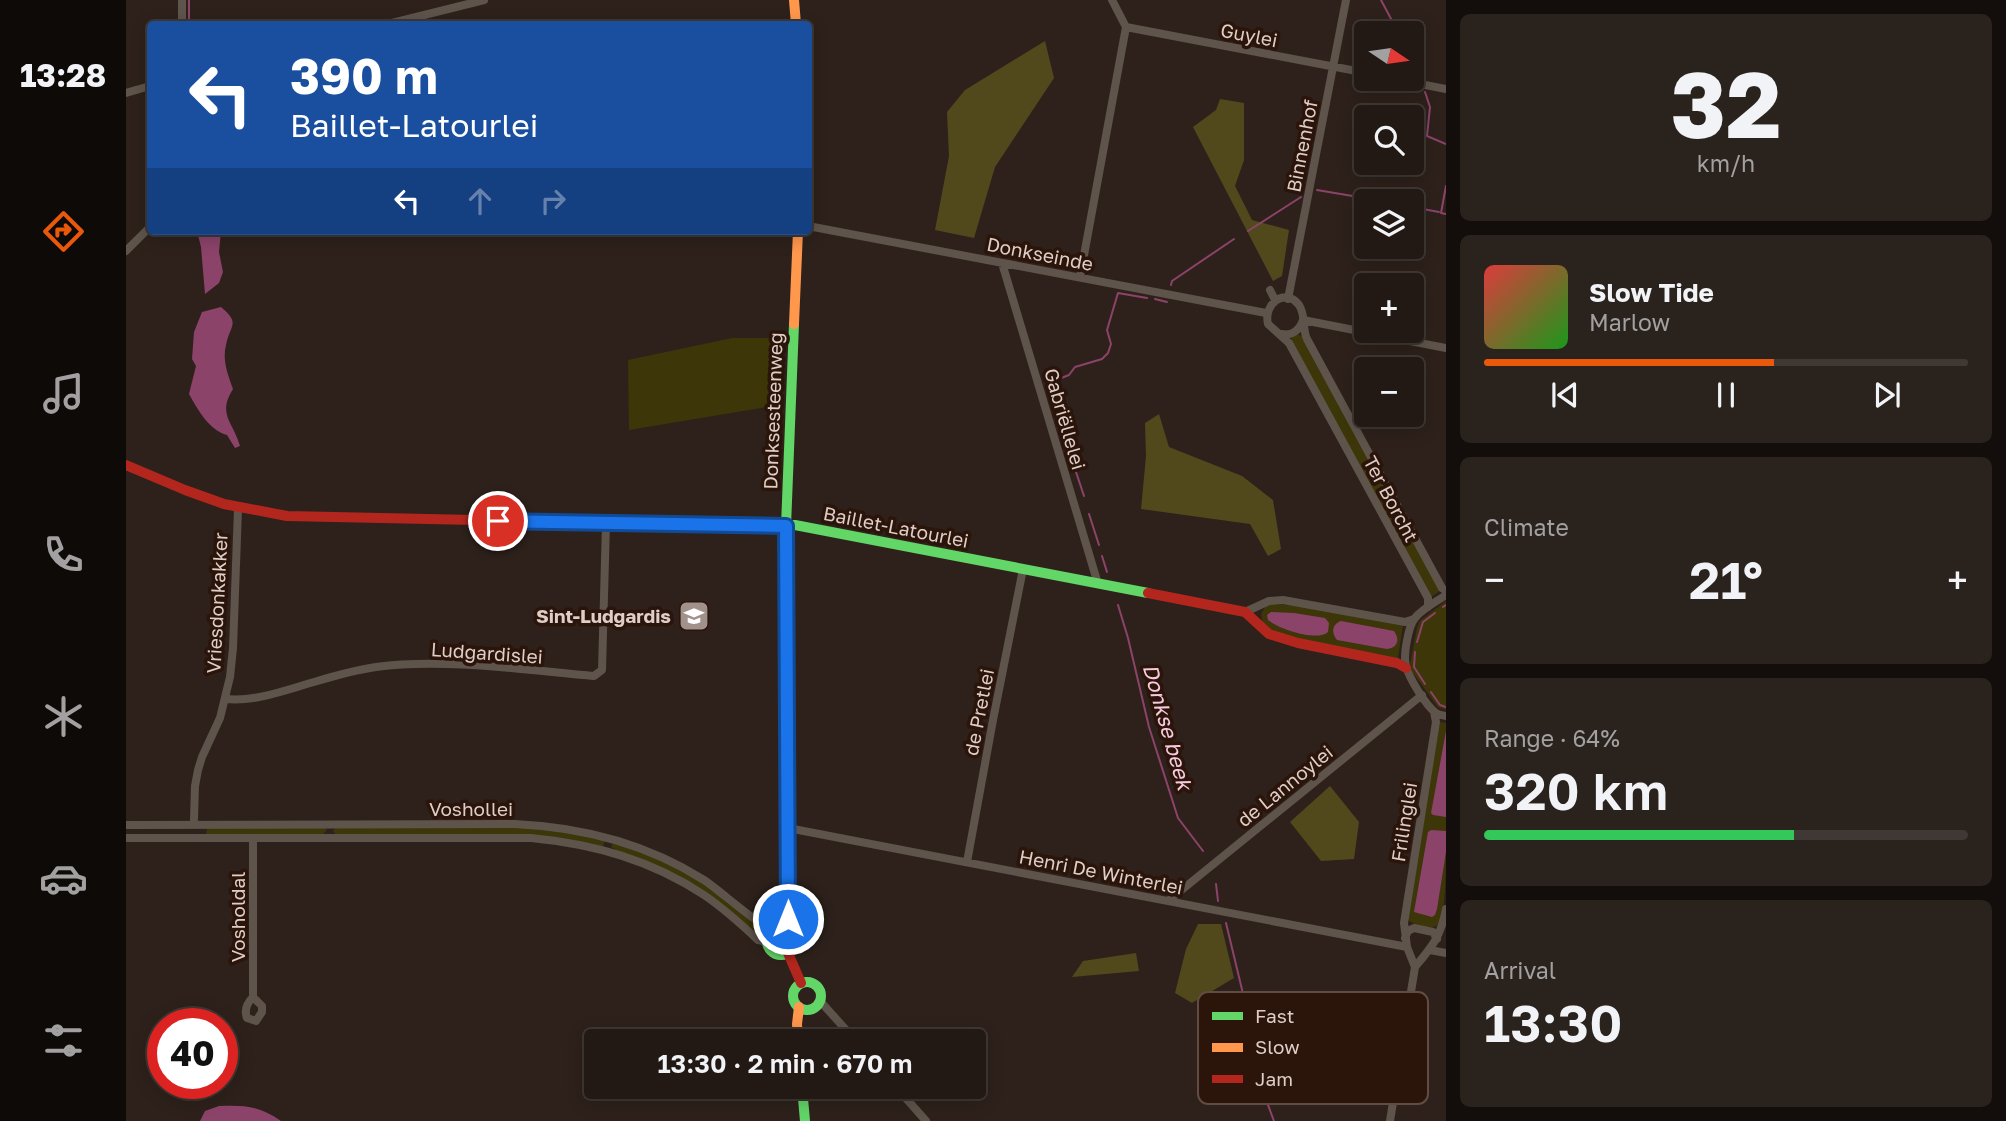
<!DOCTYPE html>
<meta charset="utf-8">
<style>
:root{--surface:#221914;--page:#2a221d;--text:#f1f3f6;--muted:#a2a0a0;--line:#3f3834;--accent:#ea580c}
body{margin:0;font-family:"Golos Text",sans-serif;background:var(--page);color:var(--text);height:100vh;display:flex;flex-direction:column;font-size:26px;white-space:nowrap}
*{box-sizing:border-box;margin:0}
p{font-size:23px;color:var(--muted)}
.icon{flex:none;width:38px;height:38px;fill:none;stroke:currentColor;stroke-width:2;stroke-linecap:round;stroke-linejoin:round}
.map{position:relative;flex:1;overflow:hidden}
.drawer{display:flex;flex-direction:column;gap:14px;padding:14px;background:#130e0b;width:560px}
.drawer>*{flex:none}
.top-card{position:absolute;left:21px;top:21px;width:665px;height:214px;border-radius:7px;box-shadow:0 4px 18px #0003,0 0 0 2px var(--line);background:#1a4fa0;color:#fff;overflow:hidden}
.needle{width:46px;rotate:103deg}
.buttons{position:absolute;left:1228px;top:21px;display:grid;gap:14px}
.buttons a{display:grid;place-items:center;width:70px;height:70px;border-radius:7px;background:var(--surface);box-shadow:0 4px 18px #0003,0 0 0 2px var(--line);font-size:35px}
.speed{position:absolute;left:21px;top:1008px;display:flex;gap:14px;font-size:35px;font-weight:700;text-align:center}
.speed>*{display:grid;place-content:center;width:91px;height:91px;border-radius:50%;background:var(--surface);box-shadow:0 4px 18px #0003,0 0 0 2px var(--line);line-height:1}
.speed .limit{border:10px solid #d22;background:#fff;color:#111}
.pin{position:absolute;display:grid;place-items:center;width:60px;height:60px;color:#fff;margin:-30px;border:4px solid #fff;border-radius:50%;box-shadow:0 2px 7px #0007}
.me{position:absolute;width:77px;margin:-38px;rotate:0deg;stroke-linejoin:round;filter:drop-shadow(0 0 5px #0008)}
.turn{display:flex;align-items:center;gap:24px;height:147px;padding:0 28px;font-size:32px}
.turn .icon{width:91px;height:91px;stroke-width:2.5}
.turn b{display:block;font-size:49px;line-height:60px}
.lanes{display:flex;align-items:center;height:66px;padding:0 28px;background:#0003;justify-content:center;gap:35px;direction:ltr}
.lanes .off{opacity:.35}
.big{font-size:52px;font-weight:600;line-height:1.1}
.drawer .tile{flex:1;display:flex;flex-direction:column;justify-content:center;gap:10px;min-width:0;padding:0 24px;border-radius:10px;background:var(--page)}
.drawer .dial{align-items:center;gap:0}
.dial b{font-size:91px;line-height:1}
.song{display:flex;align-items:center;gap:21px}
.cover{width:84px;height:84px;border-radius:10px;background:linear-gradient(135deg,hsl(0 70% 55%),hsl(120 70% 35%))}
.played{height:7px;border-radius:4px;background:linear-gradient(90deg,var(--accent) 60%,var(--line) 60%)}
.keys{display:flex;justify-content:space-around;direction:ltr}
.heat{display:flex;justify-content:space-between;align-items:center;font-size:38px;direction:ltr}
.charge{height:10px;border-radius:5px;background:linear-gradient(90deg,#34c759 64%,var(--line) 0)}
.trip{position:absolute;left:458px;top:1029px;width:402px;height:70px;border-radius:7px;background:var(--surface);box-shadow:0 4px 18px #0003,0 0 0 2px var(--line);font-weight:600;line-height:70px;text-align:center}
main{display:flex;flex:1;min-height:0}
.dock{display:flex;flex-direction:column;width:126px;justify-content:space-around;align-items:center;background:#0e0a08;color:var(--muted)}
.dock .icon{width:49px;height:49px}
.dock .selected{color:var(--accent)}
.dock b{font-size:32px;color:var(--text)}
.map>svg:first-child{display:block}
</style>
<main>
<nav class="dock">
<b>13:28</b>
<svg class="icon selected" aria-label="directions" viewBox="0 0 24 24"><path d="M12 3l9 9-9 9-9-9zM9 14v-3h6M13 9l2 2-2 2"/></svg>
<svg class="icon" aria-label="music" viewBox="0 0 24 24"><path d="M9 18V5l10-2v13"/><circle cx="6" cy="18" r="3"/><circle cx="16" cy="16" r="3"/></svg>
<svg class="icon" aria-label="phone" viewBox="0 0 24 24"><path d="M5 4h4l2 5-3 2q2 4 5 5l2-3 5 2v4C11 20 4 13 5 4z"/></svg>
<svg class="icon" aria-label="climate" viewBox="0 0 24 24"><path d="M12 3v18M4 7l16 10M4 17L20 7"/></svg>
<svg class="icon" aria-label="car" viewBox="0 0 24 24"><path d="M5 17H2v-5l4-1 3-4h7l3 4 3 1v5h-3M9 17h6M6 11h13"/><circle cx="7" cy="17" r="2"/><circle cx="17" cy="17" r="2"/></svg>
<svg class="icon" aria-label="filters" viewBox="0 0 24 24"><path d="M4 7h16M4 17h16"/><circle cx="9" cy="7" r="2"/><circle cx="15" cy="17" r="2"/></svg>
</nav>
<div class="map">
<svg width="1320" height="1121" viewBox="0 0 1320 1121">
<rect width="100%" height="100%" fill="#2e211b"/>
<path fill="#3d3609" d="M1171,334l5,2 138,255 -9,6 -140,-256 1,-4z
M606,338h50l-3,67 -150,25 -1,-70z
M1320,601v109l-8,-3 -25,-34 -3,-9 7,-36 3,-7z
M1145,604l29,2 103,19 -5,33 -97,-17 -38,-15 -2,-12 4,-7z
M1314,722l6,1c0,42 0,83 0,124 0,19 0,60 -6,75 -5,11 -27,3 -33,-3z
M210,827l199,1 57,8 13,5 -2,5h-2l-43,-9 -222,-2 -3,-4z
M81,828h118l2,1 -4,6h-117z
M487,843l46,16 38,20 65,50 -3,8 -27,-24 -118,-64 -3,-2z"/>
<path fill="#51491c" d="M919,41l9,37 -59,89 -21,71 -39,-8 14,-74 -2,-44 18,-22z
M1094,99l24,4v57l-9,26 17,34 37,10 -7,46 -9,5 -80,-154 23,-17z
M1033,414l10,33 73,29 31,24 8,49 -13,7 -18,-32 -109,-15 5,-53 -1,-33z
M1204,786l29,36 -5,37 -33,2 -31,-39z
M1072,924h23l13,54 -42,25 -17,-10 11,-44z
M1010,953l3,18 -67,6 11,-16z"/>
<path fill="#8c436a" d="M71,231h24l-2,21 4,20 -4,11 -14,11 -4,-47z
M95,307c20,17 9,17 5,38 -4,15 2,30 7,44 -16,26 0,32 7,57l-5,2 -8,-13c-18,-5 -29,-25 -38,-41l7,-28 -4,-7 2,-27 8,-20z
M1145,612l23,1 31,5 4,5 -1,9c-11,10 -49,-3 -60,-12l-1,-5z
M1215,621l53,10c6,8 4,17 -7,18l-50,-9c-6,-7 -5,-16 4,-19z
M1320,731v86l-13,-2 -2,-2z
M1305,830l15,1v21l-9,57 -2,6 -3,2 -18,-5 14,-80z
M93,1106c26,-1 40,0 62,15h-81l5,-10z"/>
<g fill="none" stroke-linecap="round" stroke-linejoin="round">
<path stroke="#8c436a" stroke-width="2" d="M1255,0l16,30 20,2 3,42
M63,24v-24
M1299,92l5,15 -3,29 19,8
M1320,186l-5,27 5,1
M1191,190l65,11
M1286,207l27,5
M1122,231l53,-34
M1045,285l1,-4 62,-42
M1029,299l12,3
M936,420l-12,-31 1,-7 18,-7 6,-8 27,-8 6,-6 3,-9 -4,-14 11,-37 29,5
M940,437l2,10
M947,463l11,33
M963,514l10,31
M976,556l5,16
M992,605l10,33 21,89 29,91 25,33
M1317,607l3,-2
M1291,642l6,-20 12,-9
M1289,652l-1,15 11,17
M1305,692l9,13 6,2
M1090,884l2,17
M1100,923l19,79
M1119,1006l10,64 19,51"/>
<path stroke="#5e544b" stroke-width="8" d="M986,0l14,27
M56,24v-24
M262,24l96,-24
M1000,27l241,46
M1269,79l51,10
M0,93l24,-7
M682,226l458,87
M0,251l24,-24
M876,263l96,321
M954,277l46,-250
M1144,290l5,10
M1162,299l58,-299
M1177,320l143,28
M1156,334c10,2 18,-4 21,-14
M1320,595c-10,7 -24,14 -31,23 -7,8 -12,39 -9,48 3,12 20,40 30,47 3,2 6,2 10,3
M1302,607v-9l-139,-255 -21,-19c-5,-20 17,-37 31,-19 7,10 3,24 8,34l135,249 4,3
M1119,612l24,-11 14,-1 122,22 9,-3
M100,699c29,3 60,-9 88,-17 20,-6 41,-12 62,-15 68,-9 149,3 218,9l8,-6 4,-147
M68,819l1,-33 3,-16 4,-13 18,-39 10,-41 3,-29 5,-139
M0,825l389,-1c67,3 132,20 189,56 14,9 59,49 69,50
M662,828l619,119
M0,838h405c63,6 120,22 173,57 19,13 37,29 54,45l9,2
M841,862l26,-142 30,-151
M1042,901l254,-206
M1279,938l3,-7 6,-3 19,4 4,7
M1304,950l16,3
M1289,967c17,-20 26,-31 31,-58
M127,997v-159
M127,997l9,9v6l-6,9 -9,-3c-3,-8 0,-15 6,-21z
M694,1001l36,40
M770,1087l30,34
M1264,1121l25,-154 -8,-20 -3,-24 32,-201 -2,-10"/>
<path stroke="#63d668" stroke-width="10" d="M439,522l212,5 18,-2 353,68
M641 941a14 14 0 1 1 28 0a14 14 0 1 1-28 0Z
M660,928l2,-10 -2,-392 8,-202
M667 996a14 14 0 1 1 28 0a14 14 0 1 1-28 0Z
M676,1087l3,34"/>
<path stroke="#ff974d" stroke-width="10" d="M668,0l2,24
M668,324l4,-93
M672,1041l-1,-17 2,-17"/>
<path stroke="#b3261e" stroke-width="10" d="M0,465l59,25 39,14 63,12 278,6
M1022,593l97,19 24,22 29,9 99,20 9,5
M662,953l13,30"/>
</g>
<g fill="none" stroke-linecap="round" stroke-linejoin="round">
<g stroke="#114b97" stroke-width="18">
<path id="route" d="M372,521l288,5 2,393"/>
</g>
<use href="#route" stroke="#1a73e8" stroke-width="12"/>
</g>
<defs>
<g id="school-square" transform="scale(1.575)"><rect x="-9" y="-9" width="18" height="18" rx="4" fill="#a1918b" stroke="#2b140a"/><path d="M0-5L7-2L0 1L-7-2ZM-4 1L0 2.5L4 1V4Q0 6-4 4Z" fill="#fff"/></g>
</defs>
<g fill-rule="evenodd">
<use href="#school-square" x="568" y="616"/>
</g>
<g text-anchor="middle" stroke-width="7" stroke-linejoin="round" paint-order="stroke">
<g font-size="19" fill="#dfcec7" stroke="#2b140a">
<text transform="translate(1123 35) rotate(11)" y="7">Guylei</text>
<text transform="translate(1176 146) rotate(-79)" y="7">Binnenhof</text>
<text transform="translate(914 254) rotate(11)" y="7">Donkseinde</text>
<text transform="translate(647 411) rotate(-88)" y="7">Donksesteenweg</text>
<text transform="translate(939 419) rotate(74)" y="7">Gabriëllelei</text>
<text transform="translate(1265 499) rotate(62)" y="7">Ter Borcht</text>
<text transform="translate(770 527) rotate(11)" y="7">Baillet-Latourlei</text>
<text transform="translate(91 603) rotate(-87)" y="7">Vriesdonkakker</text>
<text transform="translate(361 653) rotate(4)" y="7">Ludgardislei</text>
<text transform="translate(853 712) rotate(-79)" y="7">de Pretlei</text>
<text transform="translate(1159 786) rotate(-39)" y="7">de Lannoylei</text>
<text x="345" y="816">Voshollei</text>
<text transform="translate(1278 822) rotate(-81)" y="7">Frilinglei</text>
<text transform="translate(975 872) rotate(11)" y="7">Henri De Winterlei</text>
<text transform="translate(112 917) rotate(-90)" y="7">Vosholdal</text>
</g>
<g font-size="19" font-weight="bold" fill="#dfcec7" stroke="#2b140a" text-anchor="end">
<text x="545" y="623">Sint-Ludgardis</text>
</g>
<g font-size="21" font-style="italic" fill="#f8cae0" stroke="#2b140a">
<text transform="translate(1041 727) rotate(74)" y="7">Donkse beek</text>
</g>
</g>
<rect x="1072" y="992" width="230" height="112" rx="10" fill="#2b140a" stroke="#614c43" stroke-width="2"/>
<rect x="1086" y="1012" width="31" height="8" fill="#63d668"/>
<rect x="1086" y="1043" width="31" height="9" fill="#ff974d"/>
<rect x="1086" y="1075" width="31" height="8" fill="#b3261e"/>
<g font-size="19" fill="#dfcec7">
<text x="1129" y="1023">Fast</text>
<text x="1129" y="1054">Slow</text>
<text x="1129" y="1086">Jam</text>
</g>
</svg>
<div class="buttons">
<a><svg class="needle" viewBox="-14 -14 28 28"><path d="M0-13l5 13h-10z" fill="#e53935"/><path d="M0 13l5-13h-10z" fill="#a2a0a0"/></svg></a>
<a><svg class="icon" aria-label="search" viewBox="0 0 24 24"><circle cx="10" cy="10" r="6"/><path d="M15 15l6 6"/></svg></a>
<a><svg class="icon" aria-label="layers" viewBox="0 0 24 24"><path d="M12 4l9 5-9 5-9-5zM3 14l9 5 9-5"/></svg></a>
<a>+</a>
<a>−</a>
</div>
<div class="speed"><div class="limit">40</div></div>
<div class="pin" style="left:372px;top:521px;background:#d93025"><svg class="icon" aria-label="arrive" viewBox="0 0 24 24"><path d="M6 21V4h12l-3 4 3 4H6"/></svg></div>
<svg class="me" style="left:662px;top:919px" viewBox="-20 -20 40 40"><circle r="17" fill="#1a73e8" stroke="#fff" stroke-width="3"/><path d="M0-11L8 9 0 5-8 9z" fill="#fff"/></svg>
<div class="trip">13:30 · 2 min · 670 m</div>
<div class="top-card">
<div class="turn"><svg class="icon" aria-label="left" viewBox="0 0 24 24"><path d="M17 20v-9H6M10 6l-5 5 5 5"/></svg><div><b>390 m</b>Baillet-Latourlei</div></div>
<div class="lanes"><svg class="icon" aria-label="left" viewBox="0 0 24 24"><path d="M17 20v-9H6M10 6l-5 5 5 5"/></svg><svg class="icon off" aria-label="ahead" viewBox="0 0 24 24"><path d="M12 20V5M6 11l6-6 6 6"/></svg><svg class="icon off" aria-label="right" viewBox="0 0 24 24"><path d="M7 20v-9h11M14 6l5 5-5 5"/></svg></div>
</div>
</div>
<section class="drawer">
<div class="tile dial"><b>32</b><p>km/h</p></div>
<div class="tile">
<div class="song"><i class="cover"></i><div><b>Slow Tide</b><p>Marlow</p></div></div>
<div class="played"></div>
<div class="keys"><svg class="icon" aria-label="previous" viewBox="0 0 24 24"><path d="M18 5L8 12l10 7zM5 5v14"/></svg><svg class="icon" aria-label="pause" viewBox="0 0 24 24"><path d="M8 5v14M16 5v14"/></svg><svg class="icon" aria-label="next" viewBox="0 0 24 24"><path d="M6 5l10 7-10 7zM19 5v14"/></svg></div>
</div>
<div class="tile"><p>Climate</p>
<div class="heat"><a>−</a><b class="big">21°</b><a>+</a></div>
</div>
<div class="tile"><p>Range · 64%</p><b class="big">320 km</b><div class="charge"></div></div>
<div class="tile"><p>Arrival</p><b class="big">13:30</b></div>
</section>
</main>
